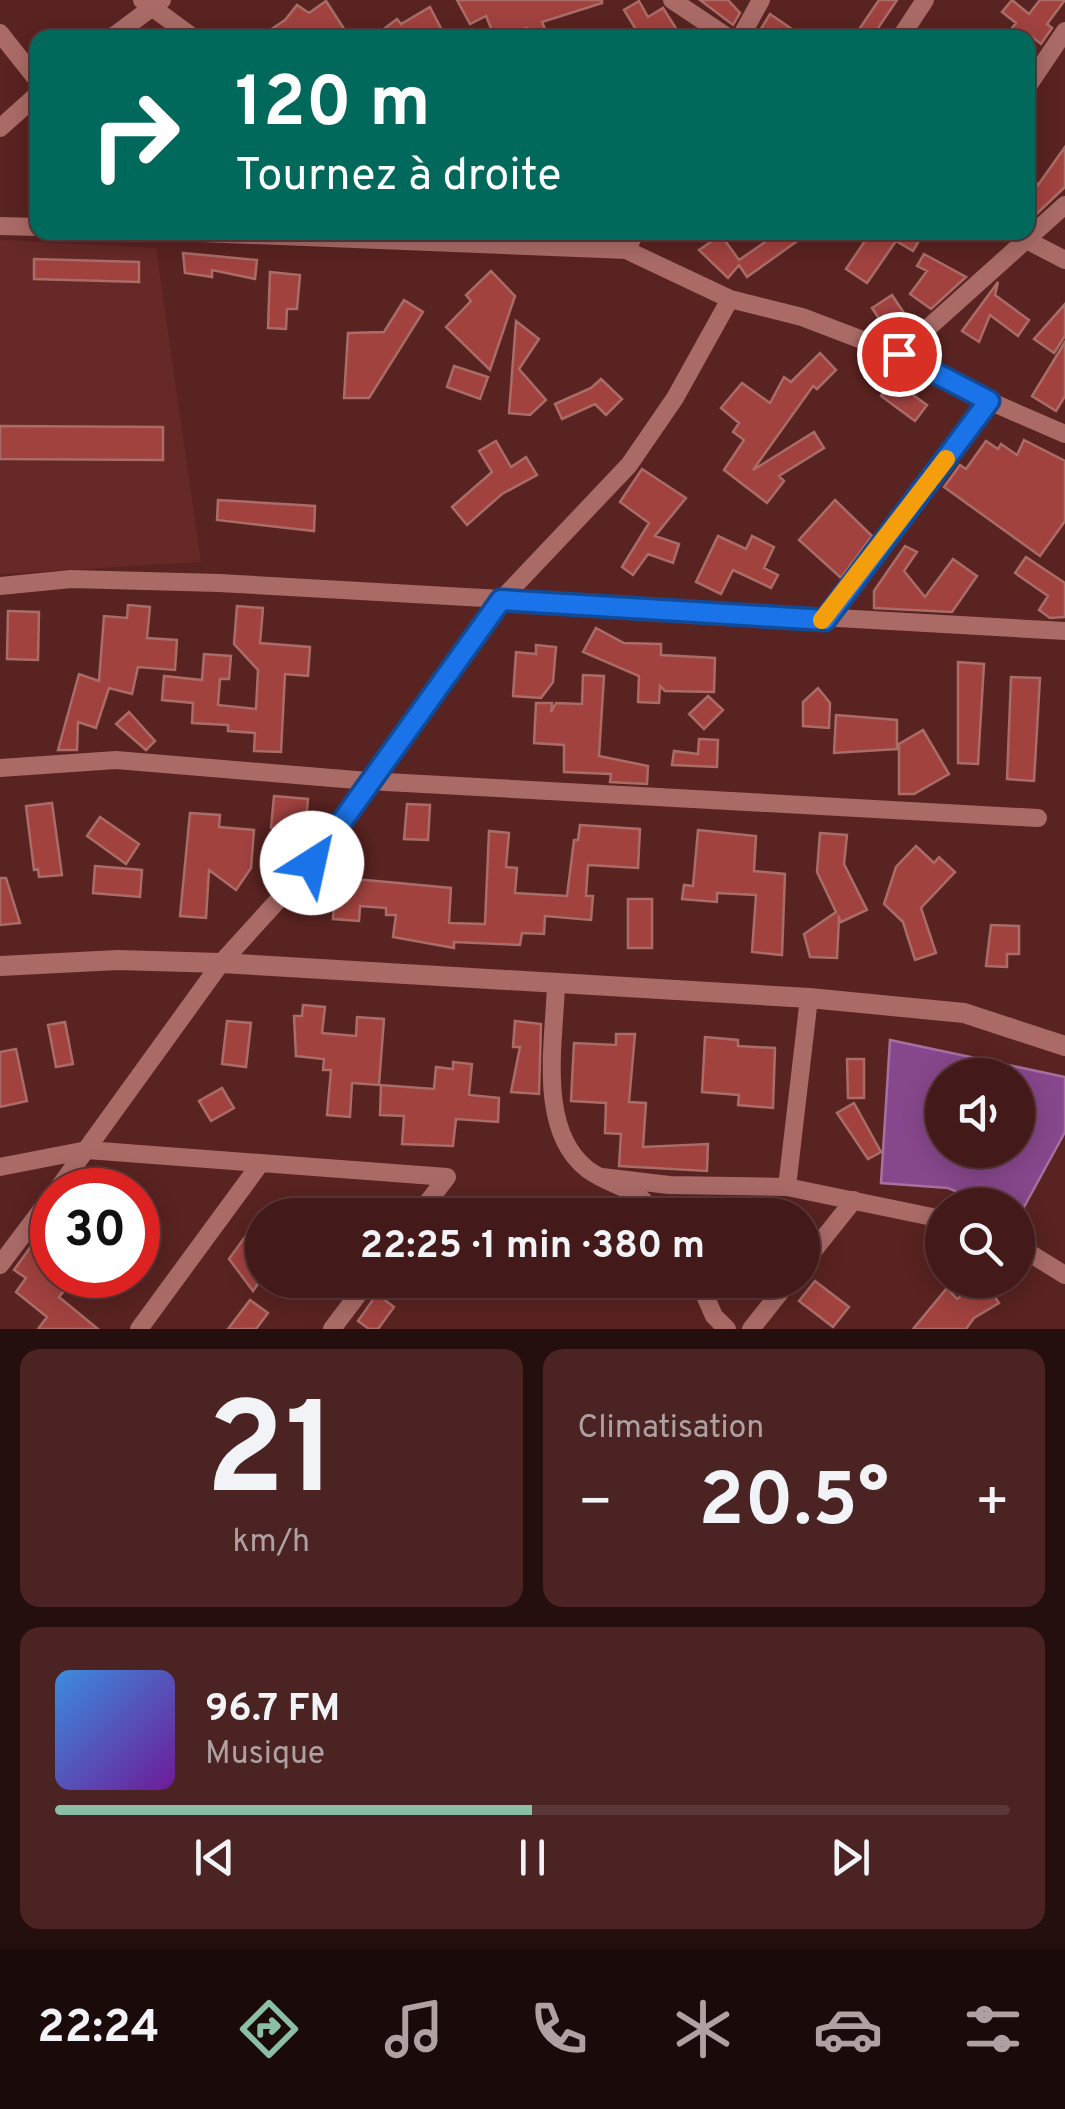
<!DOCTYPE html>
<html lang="fr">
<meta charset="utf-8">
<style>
:root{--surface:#431a19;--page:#4a2322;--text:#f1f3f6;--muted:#afa1a2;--line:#5b3838;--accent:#8abfa5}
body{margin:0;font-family:Overpass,sans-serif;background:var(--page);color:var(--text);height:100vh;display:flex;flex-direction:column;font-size:38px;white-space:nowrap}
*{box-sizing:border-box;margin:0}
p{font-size:32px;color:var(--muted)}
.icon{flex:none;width:55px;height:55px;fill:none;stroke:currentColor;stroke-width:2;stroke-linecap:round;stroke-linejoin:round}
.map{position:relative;height:1329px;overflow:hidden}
.drawer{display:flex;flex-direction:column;gap:20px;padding:20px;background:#250e0e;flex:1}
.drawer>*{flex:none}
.top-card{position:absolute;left:30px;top:30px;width:1005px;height:210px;border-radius:20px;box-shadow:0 5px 25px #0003,0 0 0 2px var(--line);background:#00695c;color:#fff;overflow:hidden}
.controls{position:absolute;left:925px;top:1058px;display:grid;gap:20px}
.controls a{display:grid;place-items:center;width:110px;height:110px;border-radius:50%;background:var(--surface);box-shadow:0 5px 25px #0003,0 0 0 2px var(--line);font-size:50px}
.speed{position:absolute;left:30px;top:1168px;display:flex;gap:20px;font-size:50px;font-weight:700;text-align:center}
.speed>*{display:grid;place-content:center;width:130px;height:130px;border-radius:50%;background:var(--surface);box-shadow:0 5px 25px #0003,0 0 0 2px var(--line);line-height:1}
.speed .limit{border:15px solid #d22;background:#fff;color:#111}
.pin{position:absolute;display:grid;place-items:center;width:85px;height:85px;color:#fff;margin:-42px;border:5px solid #fff;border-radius:50%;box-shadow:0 2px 10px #0007}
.me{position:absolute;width:110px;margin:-55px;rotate:35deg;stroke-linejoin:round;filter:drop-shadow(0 0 8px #0008)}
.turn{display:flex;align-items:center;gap:35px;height:210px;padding:0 40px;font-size:45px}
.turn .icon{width:130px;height:130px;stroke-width:2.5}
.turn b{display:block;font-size:70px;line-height:85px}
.big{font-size:75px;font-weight:700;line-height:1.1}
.drawer .widget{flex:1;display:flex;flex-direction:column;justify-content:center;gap:15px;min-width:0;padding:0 35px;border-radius:20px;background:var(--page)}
.drawer .dial{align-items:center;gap:0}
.dial b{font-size:130px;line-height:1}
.song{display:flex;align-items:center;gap:30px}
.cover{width:120px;height:120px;border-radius:15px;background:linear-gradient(135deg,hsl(210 70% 55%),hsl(280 70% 35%))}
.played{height:10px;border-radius:5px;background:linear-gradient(90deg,var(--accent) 50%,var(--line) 50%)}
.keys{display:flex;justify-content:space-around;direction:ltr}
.heat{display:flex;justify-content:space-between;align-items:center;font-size:55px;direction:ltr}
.drawer .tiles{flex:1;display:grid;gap:20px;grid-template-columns:1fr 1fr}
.widget:last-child{grid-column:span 2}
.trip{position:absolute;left:245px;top:1198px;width:575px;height:100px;border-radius:50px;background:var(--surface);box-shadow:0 5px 25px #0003,0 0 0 2px var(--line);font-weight:700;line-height:100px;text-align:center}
.tab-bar{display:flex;height:160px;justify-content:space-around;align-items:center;background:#1b0a0a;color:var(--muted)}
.tab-bar .icon{width:70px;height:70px}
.tab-bar .on{color:var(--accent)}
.tab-bar b{font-size:45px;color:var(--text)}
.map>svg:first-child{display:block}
</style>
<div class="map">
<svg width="1065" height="1329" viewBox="0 0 1065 1329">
<rect width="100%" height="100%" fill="#592321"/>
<path fill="#672927" d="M0,240l156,8 45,314 -201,12z"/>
<path fill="#87478c" stroke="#a7709f" stroke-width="2.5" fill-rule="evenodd" d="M890,1040l175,37v55l-47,86v-13h-30l-40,-17 -67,-5zM942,1075h76v75h-76z"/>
<path fill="#a1423f" stroke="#aa6c67" stroke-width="2.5" d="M457,0h145v3l-60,19 7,16h-17l-5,-10 -32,10 -9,-22 -16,8z
M700,0h28l12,13 -7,12z
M879,0h18l-25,37 -12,-9z
M1012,0l17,14 11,-14h25l-18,24 5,4 -11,16 -10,-8 -27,2 12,-15 -14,-11z
M326,1l24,37h-92l27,-18 12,-15 12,8z
M639,1l9,16 15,-9 16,25 -38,5 -17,-28z
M430,7l16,31h-74l25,-19 4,5z
M770,14l35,24h-37l-9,-6z
M1065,147v40l-37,35v-48l10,11z
M759,232h51l-63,45 -8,-12 -11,13 -29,-28 22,-15 18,25 26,-18z
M871,232h53l-11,19 -17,-10 -29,42 -21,-14z
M183,253l74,7 -2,19 -43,-9v7l-27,-4z
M924,254l42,23 -35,32 -21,-15 17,-23 -10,-5z
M34,259l105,3v20l-105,-3z
M491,271l24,25 -25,74 -44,-43 25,-26 -5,-6z
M270,272l30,3 -3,34h-10l-1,20 -18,-1z
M998,282l-3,13 34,25 -11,16 -28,-21 -11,27 -17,-11z
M892,295l20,30 -20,13 -20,-30z
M404,300l19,12 -54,86h-25l4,-65 36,-1z
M1065,304v32l-11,17 -20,-14z
M516,321l23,18 -20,30 27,31 -16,15 -21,-2z
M1065,342v54l-9,15 -24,-15z
M820,353l16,17 -19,19 -4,-3 -60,84 61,-38 10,16 -45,28 5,5 -17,22 -43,-33 20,-30 -11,-8 6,-9 -18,-15 21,-25 28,20 14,-26 7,5z
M454,366l34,11 -8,22 -33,-12z
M601,379l21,20 -16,16 -11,-11 -33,15 -7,-15 36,-16z
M892,380l35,25 -12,16 -34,-25z
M0,426l163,1v33l-163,-1z
M1024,440l41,21v60l-25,35 -96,-69 16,-22 6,4 20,-28 12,8 3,-5 16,11z
M496,441l15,26 15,-10 11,18 -35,19 -35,31 -15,-18 40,-35 -13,-21z
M642,469l44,29 -31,38 24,8 -6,19 -25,-9 -15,21 -11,-8 27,-44 -29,-21z
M218,500l97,6 -1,25 -97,-11z
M835,500l37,36 -31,42 -42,-38z
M718,536l28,13 6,-13 22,11 -10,21 14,7 -7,13 -38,-18 -12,24 -25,-12z
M905,546l12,6 -13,19 21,26 28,-38 24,17 -25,36 -78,-4v-17z
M1026,557l39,26v34l-15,1 -11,-8 9,-14 -33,-23z
M128,605l22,2 -3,31 30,2 -2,30 -37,-3 -6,27 -23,-6 -13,40 -18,-6 -1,28h-19l21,-76 20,7 5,-65 23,2z
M237,606l26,2 -3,35 50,4 -2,29 -23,-2 -4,78 -27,-1 1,-18 -27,-2v-6l-36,-2 1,-20 -31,-3 2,-24 38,4 2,-26 27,2 -2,23h-9l-2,26 38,4 2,-39 -24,-26z
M8,611l31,1 -1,48 -31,-1z
M596,628l28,15 37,1v11l54,3 -1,34 -49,-1 -5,-5 -1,17 -21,-1 1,-26 -56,-24z
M536,645l20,2 -3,35 -12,16 -28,-2 3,-44 20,2z
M958,662l26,2 -6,100 -20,-1z
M583,675l21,1 -5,80 49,10 -1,18 -37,-2 1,-8 -47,-2v-27l-30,-2 2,-40h16l-1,9 5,-9 26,1z
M1011,677l29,1 -6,103 -27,-2z
M818,688l12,15 -1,25 -26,-2v-24z
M708,696l15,14 -19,19 -15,-15z
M129,712l26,29 -9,9 -30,-26z
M836,715l61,5v29l-63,4z
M923,730l26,44 -35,20h-15v-50z
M699,739l19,1 -1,27 -45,-2 2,-14 24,3z
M274,796l34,3 -3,33 -34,-4z
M52,803l10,72 -23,2 -1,-8 -4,1 -8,-64z
M407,804l23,1 -2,35 -24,-1z
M190,813l30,2 -1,12 35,3 -3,38 -15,22 -27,-20 -3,48 -26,-2z
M100,817l39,27 -13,20 -39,-28z
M580,825l60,4 -2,39 -50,-3 -2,31h7l-2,24 -46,-4 -1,18 -22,-1 -2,12 -66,-3v6l-61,-11 3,-22h-10v-7l-26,-2 -1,15 -26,-2 3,-39h30l85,8 -2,35 36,1 4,-93 20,2 -3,34 11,1 -2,25 52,3 7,-56h4z
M698,830l58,6 -2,35 31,3 -3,81 -30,-3 4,-57 -39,-2v9l-35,-3 2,-14 9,1z
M820,833l27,2 -3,29 23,46 -26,12 -2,-4 -2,40 -27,-1 -6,-23 32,-22 -19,-40z
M916,846l18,17 5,-6 16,15 -34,36 15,45 -21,7 -12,-38 -19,-18 12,-37z
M95,866l47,4 -2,27 -47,-4z
M0,878h6l14,45 -20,2z
M628,899h24v49h-24z
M991,925l28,1v28h-12v13l-21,-1z
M303,1005l22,2 -3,26 34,3 1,-19 27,2 -5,66 -27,-2 -2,34 -23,-2 4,-45h-8l1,-11 -28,-3 -2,-40h8z
M227,1021l24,2 -5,44 -24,-3z
M515,1021l26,3 -2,70 -28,-2 9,-45h-7z
M65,1022l8,42 -17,3 -8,-42z
M616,1034h19l-6,68 17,1 -3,44 65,-3 -1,27 -88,-5 2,-32 -16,-1 1,-30 -35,-2 3,-58 42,2z
M705,1037l33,3v6l37,2 -2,60 -35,-3 1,-10 -37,-3z
M16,1049l11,52 -27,6v-55z
M847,1059h17v39h-16z
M453,1062l19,2 -3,31 30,3 -1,24 -42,-3 -3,27 -51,-2 2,-28 -24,-1 1,-30 53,4 2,-22 17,2z
M222,1088l12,20 -23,13 -12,-20z
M854,1103l27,49 -13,7 -31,-46z
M42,1231l10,8v36h25l-18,22 39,32h-60l9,-12 -31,-25 10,-14 -12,-8z
M247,1234l15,12v32l-9,13 -24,-32z
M981,1280h39l-27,14 6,9 -25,15 -8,11h-53l34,-41 10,11z
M815,1281l34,26 -16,20 -34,-26z
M377,1294l17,13 -16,22h-9l-11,-8z
M250,1300l18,13 -12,16h-28z"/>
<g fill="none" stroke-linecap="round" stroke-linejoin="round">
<path stroke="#aa6b67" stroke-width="18" d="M142,0l52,38
M672,0l57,38
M0,33l38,48
M111,38l51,-38
M740,38l21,-38
M900,38l25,-38
M1028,86l37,-55
M0,128l38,-34
M0,226l38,1
M177,232l450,18 8,-18
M588,232l142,67 72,18 97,37 90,47 76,33
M1011,232l54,28
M899,354l166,-149
M0,586l71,-7 148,4 846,48
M825,620l164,-219
M0,768l116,-8 252,21 670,37
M556,983c-1,55 -20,146 31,186 25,19 47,15 69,46
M0,1167l87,-17 360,27
M602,1177l67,8 118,2 155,32
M787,1187l22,-189
M57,1190l164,-227 91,-100 189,-263 128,-135 46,-67 55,-99
M418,1215l29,-38
M1018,1246l47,29
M0,1265l52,-69
M802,1265l52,-65
M698,1280l16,36 13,13
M139,1329l121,-165
M332,1329l37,-49
M751,1329l39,-49"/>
<path stroke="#aa6b67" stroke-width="20" d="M0,966l118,-6 103,3 588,35 155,15 101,33"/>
</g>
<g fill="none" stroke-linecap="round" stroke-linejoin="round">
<g stroke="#114b97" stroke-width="25">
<path id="route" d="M312,863l189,-263 324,20 164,-219 -90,-47"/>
</g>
<use href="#route" stroke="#1a73e8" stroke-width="18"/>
<path stroke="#f59e0b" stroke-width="18" d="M822,620l124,-161"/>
</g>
</svg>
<div class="controls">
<a><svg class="icon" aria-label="sound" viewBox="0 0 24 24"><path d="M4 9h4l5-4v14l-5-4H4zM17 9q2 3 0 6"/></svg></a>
<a><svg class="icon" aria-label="search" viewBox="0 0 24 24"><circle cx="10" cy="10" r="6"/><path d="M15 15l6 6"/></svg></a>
</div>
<div class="speed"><div class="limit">30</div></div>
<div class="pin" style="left:899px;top:354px;background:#d93025"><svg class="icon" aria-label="arrive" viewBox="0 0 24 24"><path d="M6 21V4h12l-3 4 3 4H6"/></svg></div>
<svg class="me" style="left:312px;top:863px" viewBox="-20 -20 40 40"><circle r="19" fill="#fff"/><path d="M0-13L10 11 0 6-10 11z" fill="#1a73e8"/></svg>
<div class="trip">22:25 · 1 min · 380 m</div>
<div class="top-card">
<div class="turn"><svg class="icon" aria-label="right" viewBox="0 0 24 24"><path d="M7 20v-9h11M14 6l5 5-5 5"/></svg><div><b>120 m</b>Tournez à droite</div></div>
</div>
</div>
<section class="drawer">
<div class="tiles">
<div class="widget dial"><b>21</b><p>km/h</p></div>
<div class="widget"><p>Climatisation</p>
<div class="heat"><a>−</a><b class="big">20.5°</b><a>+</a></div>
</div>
<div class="widget">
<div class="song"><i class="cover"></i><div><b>96.7 FM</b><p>Musique</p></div></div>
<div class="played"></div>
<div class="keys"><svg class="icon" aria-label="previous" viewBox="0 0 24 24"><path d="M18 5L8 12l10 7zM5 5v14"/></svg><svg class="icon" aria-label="pause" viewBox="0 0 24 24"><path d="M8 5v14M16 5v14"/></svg><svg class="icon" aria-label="next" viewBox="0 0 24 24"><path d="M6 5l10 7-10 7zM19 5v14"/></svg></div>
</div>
</div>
</section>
<nav class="tab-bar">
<b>22:24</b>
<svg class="icon on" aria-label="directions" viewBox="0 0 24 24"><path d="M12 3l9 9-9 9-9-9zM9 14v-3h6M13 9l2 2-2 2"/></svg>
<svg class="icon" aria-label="music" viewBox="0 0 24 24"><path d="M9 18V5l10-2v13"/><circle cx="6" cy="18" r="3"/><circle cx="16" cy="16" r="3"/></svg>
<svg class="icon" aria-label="phone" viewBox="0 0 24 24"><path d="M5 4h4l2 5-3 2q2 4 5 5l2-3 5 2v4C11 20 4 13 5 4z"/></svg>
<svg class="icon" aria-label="climate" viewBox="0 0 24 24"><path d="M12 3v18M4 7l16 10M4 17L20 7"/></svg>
<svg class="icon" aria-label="car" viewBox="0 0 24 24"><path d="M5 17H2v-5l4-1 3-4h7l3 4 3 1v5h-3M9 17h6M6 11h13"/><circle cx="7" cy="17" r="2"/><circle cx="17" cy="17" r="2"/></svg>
<svg class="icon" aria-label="filters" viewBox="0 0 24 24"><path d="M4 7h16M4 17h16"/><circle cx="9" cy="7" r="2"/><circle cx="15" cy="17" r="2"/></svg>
</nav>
